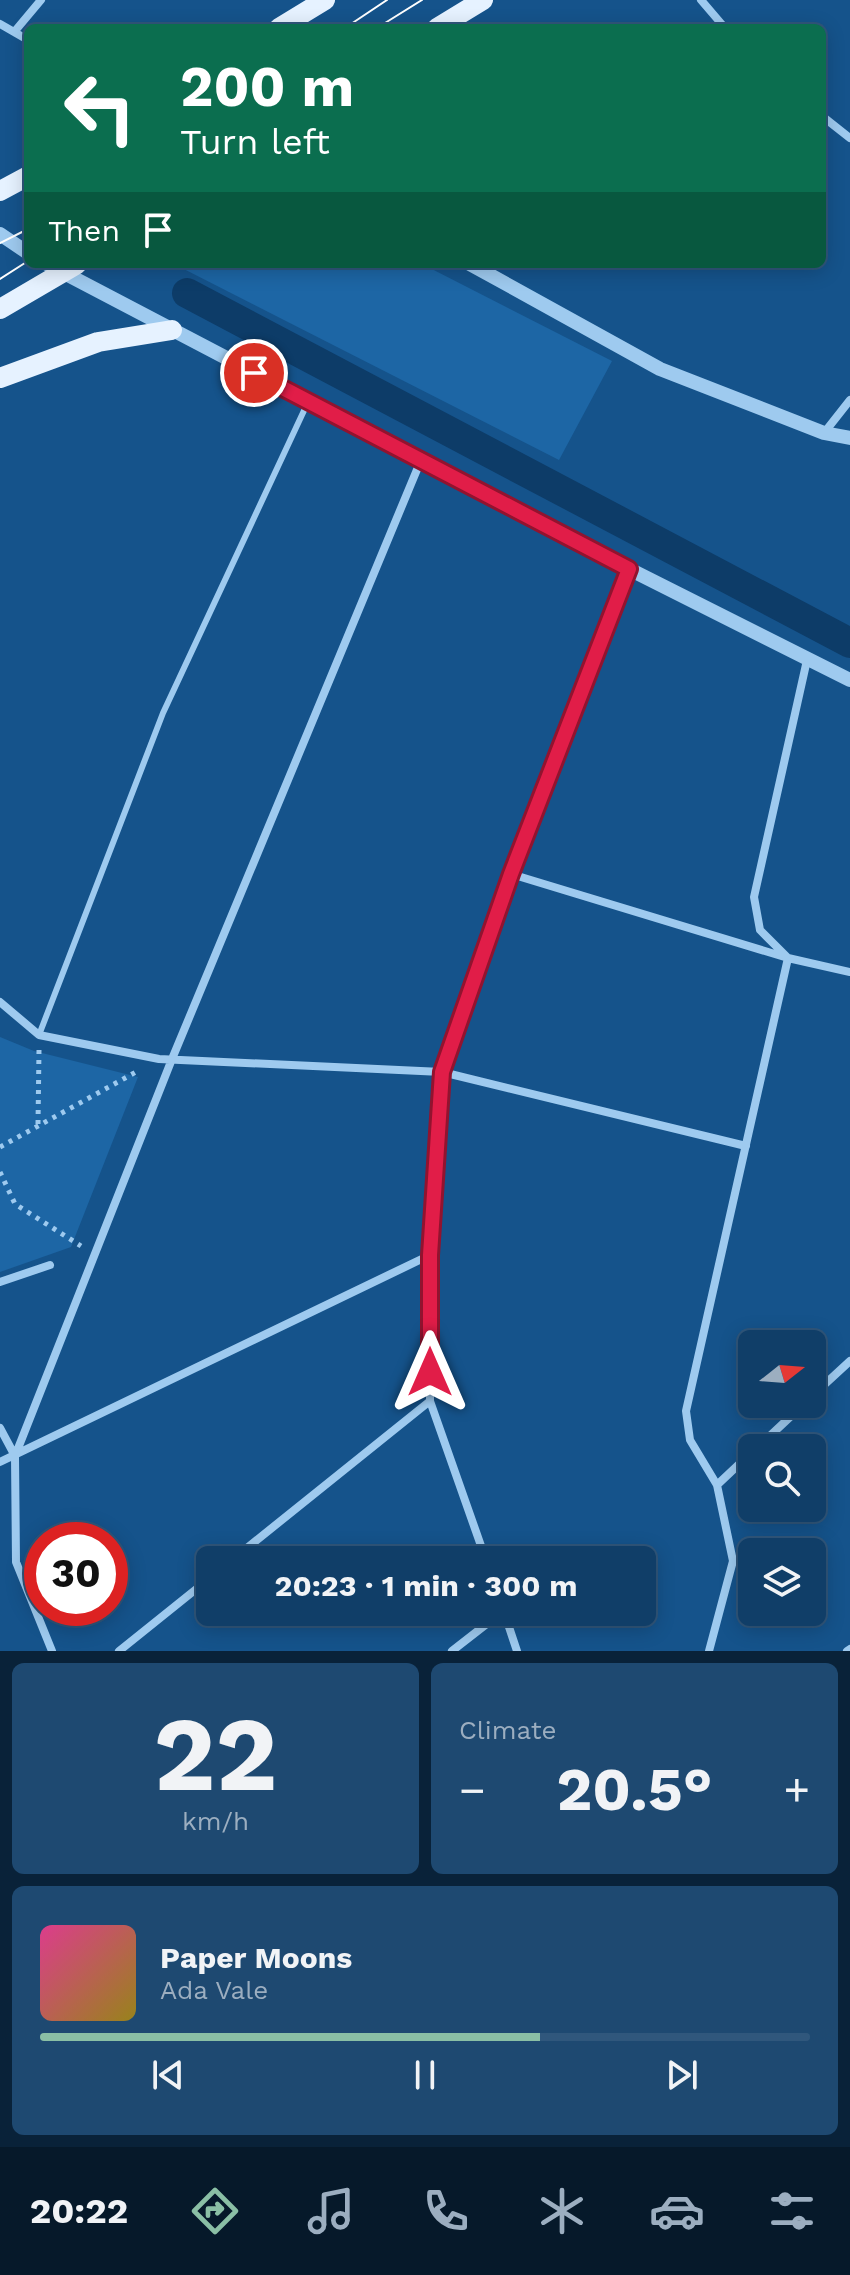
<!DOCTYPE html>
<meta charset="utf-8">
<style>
:root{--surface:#103e68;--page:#1e4971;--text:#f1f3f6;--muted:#9caec0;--line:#30577c;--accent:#8abfa5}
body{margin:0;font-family:"Work Sans",sans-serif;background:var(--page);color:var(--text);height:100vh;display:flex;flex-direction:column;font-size:30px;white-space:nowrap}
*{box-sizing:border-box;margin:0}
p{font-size:26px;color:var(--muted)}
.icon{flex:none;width:44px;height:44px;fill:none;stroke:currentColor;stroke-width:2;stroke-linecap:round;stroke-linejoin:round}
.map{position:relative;height:1651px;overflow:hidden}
.sheet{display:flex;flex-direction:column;gap:12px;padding:12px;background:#092239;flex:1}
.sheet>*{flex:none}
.hud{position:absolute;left:24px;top:24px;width:802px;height:244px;border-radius:12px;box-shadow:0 4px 20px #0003,0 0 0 2px var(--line);background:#0b6e4f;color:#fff;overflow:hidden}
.needle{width:52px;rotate:73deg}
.fabs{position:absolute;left:738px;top:1330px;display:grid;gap:16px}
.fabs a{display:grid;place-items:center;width:88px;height:88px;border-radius:12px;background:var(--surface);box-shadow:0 4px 20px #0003,0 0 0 2px var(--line);font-size:40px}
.speed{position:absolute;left:24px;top:1522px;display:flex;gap:16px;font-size:40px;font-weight:700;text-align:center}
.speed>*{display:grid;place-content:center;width:104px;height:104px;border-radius:50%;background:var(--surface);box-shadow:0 4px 20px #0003,0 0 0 2px var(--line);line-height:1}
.speed .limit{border:12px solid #d22;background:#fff;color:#111}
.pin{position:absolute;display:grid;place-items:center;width:68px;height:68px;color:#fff;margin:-34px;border:4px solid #fff;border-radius:50%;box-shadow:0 2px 8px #0007}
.me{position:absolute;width:88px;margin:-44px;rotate:0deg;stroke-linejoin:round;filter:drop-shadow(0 0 6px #0008)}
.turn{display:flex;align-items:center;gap:28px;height:168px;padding:0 24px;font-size:36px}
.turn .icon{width:104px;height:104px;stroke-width:2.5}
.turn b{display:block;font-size:56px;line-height:68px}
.then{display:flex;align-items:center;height:76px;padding:0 24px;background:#0003;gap:16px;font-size:30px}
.big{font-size:60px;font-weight:700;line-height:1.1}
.sheet .widget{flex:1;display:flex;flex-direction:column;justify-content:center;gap:12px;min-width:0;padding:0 28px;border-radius:12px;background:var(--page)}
.sheet .dial{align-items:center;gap:0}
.dial b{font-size:104px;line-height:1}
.song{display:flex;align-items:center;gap:24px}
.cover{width:96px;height:96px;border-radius:12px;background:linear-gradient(135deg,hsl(330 70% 55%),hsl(50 70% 35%))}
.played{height:8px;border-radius:4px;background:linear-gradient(90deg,var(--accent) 65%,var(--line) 65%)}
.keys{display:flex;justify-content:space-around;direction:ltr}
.heat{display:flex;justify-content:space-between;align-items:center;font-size:44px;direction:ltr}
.sheet .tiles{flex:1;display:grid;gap:12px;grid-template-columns:1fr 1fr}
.widget:last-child{grid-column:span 2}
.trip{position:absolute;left:196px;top:1546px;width:460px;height:80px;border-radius:12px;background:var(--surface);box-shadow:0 4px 20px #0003,0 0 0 2px var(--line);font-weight:700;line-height:80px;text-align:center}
.menu{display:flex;height:128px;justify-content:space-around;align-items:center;background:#06192a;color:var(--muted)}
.menu .icon{width:56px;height:56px}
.menu .current{color:var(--accent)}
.menu b{font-size:36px;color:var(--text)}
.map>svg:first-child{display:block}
</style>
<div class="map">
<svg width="850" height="1651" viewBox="0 0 850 1651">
<rect width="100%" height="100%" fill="#15538b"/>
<path fill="#1d66a5" d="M174,264h248l190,97 -53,99z
M0,1037l34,14 104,26 -67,170 -71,25z"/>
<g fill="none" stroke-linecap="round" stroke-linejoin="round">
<path stroke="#0d3c68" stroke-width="30" d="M187,293l663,350"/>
<path stroke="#9ecaef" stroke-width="5" stroke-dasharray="4 6" stroke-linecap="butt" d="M38,1124l1,-74
M0,1147l136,-75
M0,1172l15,32 66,42"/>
<path stroke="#9ecaef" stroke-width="6" d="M39,1035l124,-322 145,-311"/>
<path stroke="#9ecaef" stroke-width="8" d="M701,0l24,28
M0,24l28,16
M15,31l26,-31
M822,116l28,22
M824,433l26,-33
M511,874l277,84 62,14
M0,1002l39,33 120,24 283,13 304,74
M0,1282l50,-17
M812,1396l38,-35
M0,1428l15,28
M757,1448l47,-44
M0,1462l430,-207
M717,1485l35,-33
M232,1560l198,-159
M486,1560l-56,-159v-146l12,-183 69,-198 118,-305
M504,1612l13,39
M52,1651l-36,-89 -1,-106 157,-397 249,-599
M119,1651l91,-73
M452,1651l50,-39
M709,1651l24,-90 -16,-76 -27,-45 -4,-29 102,-453 -28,-28 -6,-33 53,-237
M847,1651l3,-2"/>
<path stroke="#9ecaef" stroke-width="14" d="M0,234l28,19
M47,264l582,305 221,111
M470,264l190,105 164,64 26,5"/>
<path stroke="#e6f2ff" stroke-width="20" d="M279,28l46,-28
M437,28l46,-28
M0,191l28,-15
M0,309l77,-45
M0,378l98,-36 74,-12"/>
<path stroke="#fff" stroke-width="2" d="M345,28l42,-28
M377,28l45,-28
M0,243l28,-14
M0,279l28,-18"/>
</g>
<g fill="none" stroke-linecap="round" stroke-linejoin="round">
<g stroke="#92132f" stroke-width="20">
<path id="route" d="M254,373l375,196 -118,305 -69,198 -12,183v117"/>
</g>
<use href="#route" stroke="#e11d48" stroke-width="14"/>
</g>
</svg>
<div class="fabs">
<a><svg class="needle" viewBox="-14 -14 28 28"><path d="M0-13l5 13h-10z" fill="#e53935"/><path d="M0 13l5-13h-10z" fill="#9caec0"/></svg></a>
<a><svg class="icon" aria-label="search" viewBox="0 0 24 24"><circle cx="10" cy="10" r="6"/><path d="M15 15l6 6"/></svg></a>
<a><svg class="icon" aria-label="layers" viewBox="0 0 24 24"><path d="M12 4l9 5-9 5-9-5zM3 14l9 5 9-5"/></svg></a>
</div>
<div class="speed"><div class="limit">30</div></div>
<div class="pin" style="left:254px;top:373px;background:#d93025"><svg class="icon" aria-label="arrive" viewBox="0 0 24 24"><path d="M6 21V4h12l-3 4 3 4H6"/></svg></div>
<svg class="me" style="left:430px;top:1372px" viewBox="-20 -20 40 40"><path d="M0-17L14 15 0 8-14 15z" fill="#e11d48" stroke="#fff" stroke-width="4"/></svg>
<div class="trip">20:23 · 1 min · 300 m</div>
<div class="hud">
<div class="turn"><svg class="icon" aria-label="left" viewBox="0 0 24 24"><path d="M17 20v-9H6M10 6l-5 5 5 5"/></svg><div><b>200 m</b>Turn left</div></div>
<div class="then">Then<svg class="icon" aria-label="arrive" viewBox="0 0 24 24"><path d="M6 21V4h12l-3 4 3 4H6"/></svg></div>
</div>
</div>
<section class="sheet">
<div class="tiles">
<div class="widget dial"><b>22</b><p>km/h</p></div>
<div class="widget"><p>Climate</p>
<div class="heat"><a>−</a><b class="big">20.5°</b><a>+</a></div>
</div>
<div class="widget">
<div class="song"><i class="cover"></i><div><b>Paper Moons</b><p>Ada Vale</p></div></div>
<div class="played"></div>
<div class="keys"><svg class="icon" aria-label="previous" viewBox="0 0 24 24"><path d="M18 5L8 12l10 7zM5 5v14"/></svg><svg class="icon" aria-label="pause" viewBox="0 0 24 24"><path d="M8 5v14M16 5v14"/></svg><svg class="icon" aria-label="next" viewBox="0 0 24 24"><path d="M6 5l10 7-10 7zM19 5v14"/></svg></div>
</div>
</div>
</section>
<nav class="menu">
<b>20:22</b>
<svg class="icon current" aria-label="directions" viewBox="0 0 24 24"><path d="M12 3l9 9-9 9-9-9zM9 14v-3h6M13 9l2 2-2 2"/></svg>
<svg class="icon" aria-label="music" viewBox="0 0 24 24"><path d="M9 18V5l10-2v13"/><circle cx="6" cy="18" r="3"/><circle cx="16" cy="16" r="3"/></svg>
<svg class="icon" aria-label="phone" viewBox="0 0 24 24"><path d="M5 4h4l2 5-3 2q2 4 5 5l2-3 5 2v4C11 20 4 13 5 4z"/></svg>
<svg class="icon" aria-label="climate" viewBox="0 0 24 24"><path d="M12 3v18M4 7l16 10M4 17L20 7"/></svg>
<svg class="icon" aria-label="car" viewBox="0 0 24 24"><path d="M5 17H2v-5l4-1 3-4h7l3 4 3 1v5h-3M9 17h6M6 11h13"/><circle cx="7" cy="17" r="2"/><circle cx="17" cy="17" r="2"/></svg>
<svg class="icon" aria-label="filters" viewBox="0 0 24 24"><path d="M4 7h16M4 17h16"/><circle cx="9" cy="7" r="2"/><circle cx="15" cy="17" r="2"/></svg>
</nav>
